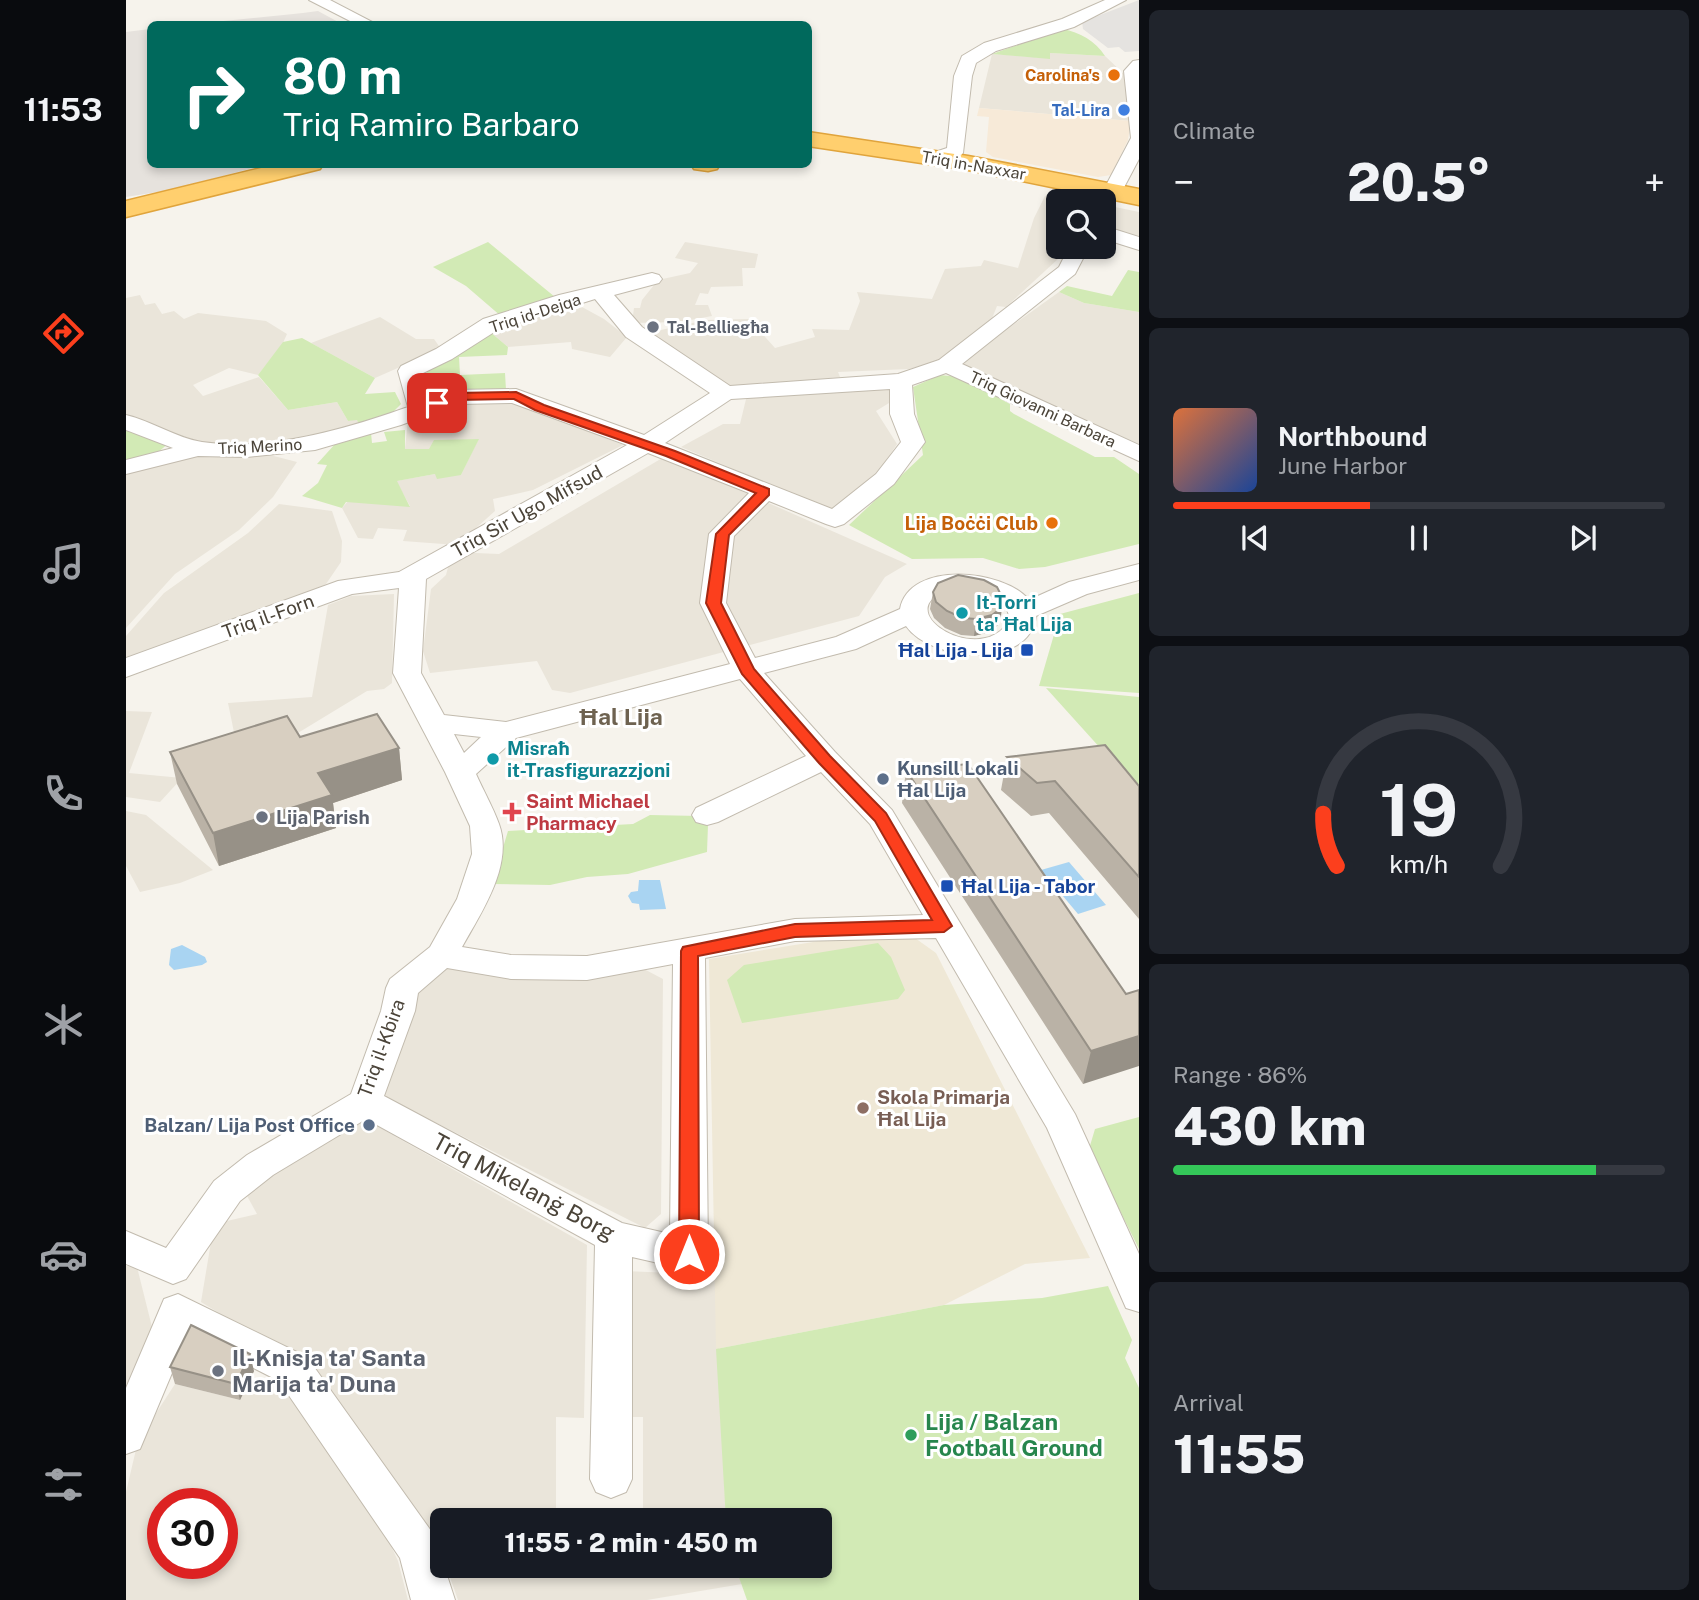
<!DOCTYPE html>
<meta charset="utf-8">
<style>
:root{--surface:#171b24;--page:#20242c;--text:#f1f3f6;--muted:#9ea1a6;--line:#363941;--accent:#fc3f1d}
body{margin:0;font-family:"Public Sans",sans-serif;background:var(--page);color:var(--text);height:100vh;display:flex;flex-direction:column;font-size:26px;white-space:nowrap}
*{box-sizing:border-box;margin:0}
p{font-size:23px;color:var(--muted)}
.icon{flex:none;width:38px;height:38px;fill:none;stroke:currentColor;stroke-width:2;stroke-linecap:round;stroke-linejoin:round}
.map{position:relative;flex:1;overflow:hidden}
.details{display:flex;flex-direction:column;gap:10px;padding:10px;background:#0d0f14;width:560px}
.details>*{flex:none}
.banner{position:absolute;left:21px;top:21px;width:665px;height:147px;border-radius:10px;box-shadow:0 4px 10px #0003;background:#00695c;color:#fff;overflow:hidden}
.tools{position:absolute;left:920px;top:189px;display:grid;gap:14px}
.tools a{display:grid;place-items:center;width:70px;height:70px;border-radius:10px;background:var(--surface);box-shadow:0 4px 10px #0003;font-size:35px}
.speed{position:absolute;left:21px;top:1488px;display:flex;gap:14px;font-size:35px;font-weight:700;text-align:center}
.speed>*{display:grid;place-content:center;width:91px;height:91px;border-radius:50%;background:var(--surface);box-shadow:0 4px 10px #0003;line-height:1}
.speed .limit{border:10px solid #d22;background:#fff;color:#111}
.pin{position:absolute;display:grid;place-items:center;width:60px;height:60px;color:#fff;margin:-30px;border-radius:14px;box-shadow:0 4px 10px #0006}
.me{position:absolute;width:77px;margin:-38px;rotate:0deg;stroke-linejoin:round;filter:drop-shadow(0 0 5px #0008)}
.turn{display:flex;align-items:center;gap:24px;height:147px;padding:0 21px;font-size:32px}
.turn .icon{width:91px;height:91px;stroke-width:2.5}
.turn b{display:block;font-size:49px;line-height:60px}
.big{font-size:52px;font-weight:800;line-height:1.1}
.details .card{flex:1;display:flex;flex-direction:column;justify-content:center;gap:10px;min-width:0;padding:0 24px;border-radius:10px;background:var(--page)}
.details .dial{align-items:center;gap:0}
.dial svg{height:182px;overflow:visible;fill:none;stroke:var(--line);stroke-width:7;stroke-linecap:round;text-anchor:middle}
.dial text{fill:var(--text);stroke:none}
.song{display:flex;align-items:center;gap:21px}
.cover{width:84px;height:84px;border-radius:10px;background:linear-gradient(135deg,hsl(20 70% 55%),hsl(220 70% 35%))}
.played{height:7px;border-radius:4px;background:linear-gradient(90deg,var(--accent) 40%,var(--line) 40%)}
.keys{display:flex;justify-content:space-around;direction:ltr}
.heat{display:flex;justify-content:space-between;align-items:center;font-size:38px;direction:ltr}
.charge{height:10px;border-radius:5px;background:linear-gradient(90deg,#34c759 86%,var(--line) 0)}
.trip{position:absolute;left:304px;top:1508px;width:402px;height:70px;border-radius:10px;background:var(--surface);box-shadow:0 4px 10px #0003;font-weight:800;line-height:70px;text-align:center}
main{display:flex;flex:1;min-height:0}
.tab-bar{display:flex;flex-direction:column;width:126px;justify-content:space-around;align-items:center;background:#090b0e;color:var(--muted)}
.tab-bar .icon{width:49px;height:49px}
.tab-bar .active{color:var(--accent)}
.tab-bar b{font-size:32px;color:var(--text)}
.map>svg:first-child{display:block}
</style>
<main>
<nav class="tab-bar">
<b>11:53</b>
<svg class="icon active" aria-label="directions" viewBox="0 0 24 24"><path d="M12 3l9 9-9 9-9-9zM9 14v-3h6M13 9l2 2-2 2"/></svg>
<svg class="icon" aria-label="music" viewBox="0 0 24 24"><path d="M9 18V5l10-2v13"/><circle cx="6" cy="18" r="3"/><circle cx="16" cy="16" r="3"/></svg>
<svg class="icon" aria-label="phone" viewBox="0 0 24 24"><path d="M5 4h4l2 5-3 2q2 4 5 5l2-3 5 2v4C11 20 4 13 5 4z"/></svg>
<svg class="icon" aria-label="climate" viewBox="0 0 24 24"><path d="M12 3v18M4 7l16 10M4 17L20 7"/></svg>
<svg class="icon" aria-label="car" viewBox="0 0 24 24"><path d="M5 17H2v-5l4-1 3-4h7l3 4 3 1v5h-3M9 17h6M6 11h13"/><circle cx="7" cy="17" r="2"/><circle cx="17" cy="17" r="2"/></svg>
<svg class="icon" aria-label="filters" viewBox="0 0 24 24"><path d="M4 7h16M4 17h16"/><circle cx="9" cy="7" r="2"/><circle cx="15" cy="17" r="2"/></svg>
</nav>
<div class="map">
<svg width="1013" height="1600" viewBox="0 0 1013 1600">
<rect width="100%" height="100%" fill="#f6f3ec"/>
<path fill="#eae5da" fill-rule="evenodd" d="M924,53l55,3 20,19 6,46 -152,-13 13,-54 57,4z
M919,196l29,5h-15v46h12l-65,60 -9,-1 -6,15 -51,40 -31,8 -71,3 2,5 -116,11 -81,-54 63,-14 43,-1 26,29 40,-11 -3,-8 37,1 11,-29 -3,-9 75,7 13,-30 36,-3 3,-6 34,8 16,-50z
M989,207l24,5v24l-35,-9z
M559,242l73,12 -3,14h-13l1,18 -32,1 -3,7 -8,-1 -5,12h13l4,11 -32,6 -48,1 2,-15h6l2,-8 16,-20 32,-7 8,-10 -23,-5z
M933,292l25,11 55,9v132l-182,-79z
M14,295l5,10 10,-2 7,11 12,-3 10,8 14,-6 68,8 21,13 -5,11 -24,30 -29,-7 -36,17 10,11 56,-19 29,33 49,-8 11,19 9,-2 3,7 -92,20 -40,1 -26,-5 -72,-22 -4,-4v-118z
M445,301l33,18 23,18 -17,20 -38,-8 -1,-7 -63,5 -19,-16z
M254,317l36,22h18l7,10 -66,29 -64,-35z
M762,385l6,15 -18,11 21,33 -15,23 -48,44 -153,-64 42,-23h17l7,-29z
M369,399l31,7 97,39 -90,45 -40,9 2,12 -38,34 -54,-4 4,-11 -29,-2 -5,11 -15,-1 -16,-30 7,-8 61,6 -14,-25 39,-7 26,1 17,-35 -49,9h-24l3,-30 38,-14z
M82,452l62,3 27,7 -24,35 -34,33 -64,44 -49,54v-155z
M538,457l243,107 -22,13 -26,39 -289,77 -18,-3 -15,-29 -107,12 -7,-22 8,-62 15,-14 6,-23 47,2z
M153,504l53,7 10,30 -1,21 -15,22 -29,17 -171,62v-27l38,-43 84,-60z
M268,594l-2,89 -8,6 -17,2 -79,48 -51,8 -9,-44 84,-6 16,-92 23,-9z
M0,711l26,1 -23,61 53,5 -22,24 -34,-5z
M0,811l20,4 67,55 -33,13 -40,9 -14,-26z
M314,960l202,8 21,11 -2,235 -16,14 -268,-135 30,-99z
M242,1121l219,124 -3,173 -28,-1v92l87,1v-93h-19l1,-146 91,4 10,246h-283v36l-128,-185 -114,-70 13,-78 43,-10 -11,-20 90,-70z
M0,1266l11,1 17,68 -28,58z
M49,1384l65,16 8,-15h44l74,106 32,70 10,39h-282v-108l12,-51zM37,1503h59v60h-59z
M320,1566h289l7,18 -95,16h-189z"/>
<path fill="#f7ead8" d="M853,108l152,13 -3,19 -17,35 -13,2 -105,-20 -7,-5 3,-35 -12,-1z"/>
<path fill="#e6e2dd" d="M192,11l24,13h-149l110,-11z
M24,29v135l113,1 -93,25 -44,7v-165z"/>
<path fill="#efe8d6" d="M712,938h77l21,15 154,305 -65,6 -81,41 -228,44 -7,-390z"/>
<path fill="#d2eab5" d="M937,29c16,3 33,12 42,27l-55,-3v6l-58,-5z
M362,242l67,55 -53,20 -36,-31 -33,-19z
M1002,270l11,2v40l-55,-9 -25,-11 8,-6 45,10z
M363,331l19,16 -1,8 -48,2 1,18 45,-2 1,17 -81,1 3,-36z
M176,338l73,40 -10,16 30,-2 6,12 -11,11 -30,11 -3,-6 -9,1 -11,-19 -49,8 -30,-35 25,-33z
M814,375l20,2 50,27v7l4,3 81,43h19l25,17v70l-94,23 -26,2 -36,-11 -71,1 -63,-34 74,-70 -10,-68z
M0,429l44,13 -14,12 -30,11z
M279,430v19h24l5,-9 45,-1 -18,36 -24,4 -2,-5 -38,7 13,26 -64,-5 -4,6 -40,-12 16,-13 9,-18 -10,-1 18,-20 36,-11 1,10 15,-2 -3,-9z
M1013,593v100l-100,-7 21,-72z
M920,688l93,9v94z
M524,815l50,1 8,9 -1,27 -79,22 -41,3 -37,8 -58,-1 16,-53 125,-7z
M752,943l13,14 14,33 -7,9 -156,24 -15,-43 17,-15z
M1013,1117v132l-50,-100 6,-20z
M982,1286l24,54 -7,18 14,30v212h-392l-12,-34h86v-45h-95l-10,-172 228,-44 98,-7z"/>
<path fill="#e5e3e0" d="M1013,0v51l-14,1 -6,-5 -11,1 -25,-19 -1,-7z"/>
<path fill="#a9d4f2" d="M943,862l37,43 -28,9 -37,-44z
M513,880h21l6,29 -26,1 -1,-6 -7,-1 -4,-7 3,-4 7,-1z
M56,945l23,12 2,5 -5,3 -28,5 -5,-5 2,-16z"/>
<g fill="none" stroke-linecap="round" stroke-linejoin="round">
<g stroke="#c2bbae" stroke-width="2">
<path id="minor" d="M183,0h21l46,24h-20z
M979,0h21l-52,27 -78,24 -20,12 -4,13 -9,77c-6,8 -24,11 -34,9l-2,-4 2,-4 18,-6 7,-72 8,-20 22,-13 78,-24z
M1013,60v99l-19,36 -7,2 -10,-6 28,-53 -7,-67 9,-10z
M978,226l35,11v13l-35,-11z
M943,247h20l-14,27 -113,90 177,81v16l-193,-88 -34,12 2,29 11,28 -31,42 -50,40 -9,3 -9,-3 -57,-23 -35,35 -8,67 29,55 81,-21 64,-28c9,-49 104,-40 129,-9l40,-18 70,-18v16l-52,14 -51,22c-6,54 -105,46 -130,10l-50,23 -92,24 71,79 57,58 183,304 64,140v58l-13,-4 -79,-180 -111,-190 -141,3 -90,17 3,296 -6,11 -13,5 -57,-13v222l-6,13 -15,6 -15,-6 -6,-13 5,-234 -229,-126 -93,56 -33,26 -54,78 -13,5 -47,-20v-33l40,17 48,-67 33,-26 104,-61 30,-83 5,-23 4,-9 40,-32 27,-48 15,-45 -2,-28 -25,-54 -52,-99 6,-85 -47,6 -226,83v-19l212,-77 61,-9 228,-127 -115,-42 -54,1 -57,21 -86,25 -68,7 -49,-1 -72,18v-14l47,-12 -47,-18v-15c26,6 50,23 76,27 66,10 144,-13 206,-35l-10,-36 3,-5 35,-17 47,-30 76,-24 93,-22 7,2 3,4 -3,4 -45,12 28,32 88,59 168,-12 41,-14 120,-93zM469,299l31,38 84,56 -66,42 -128,-46 -61,1 -26,9 -8,-25 31,-15 47,-30zM764,389v25l11,28 -25,32 -44,35 -167,-66 66,-44zM522,453l101,40 -40,41 -9,69 30,61 -224,58 -62,-7 -23,-42 5,-94zM829,589l27,5 24,12 4,13c-28,53 -131,-13 -55,-30zM614,679l66,77 -110,52 -4,7 4,7 11,3 11,-3 103,-50 49,52 53,91 -128,4 -208,37 -76,-1 -49,-8c19,-34 52,-82 37,-123 -6,-17 -16,-34 -23,-50l40,-36zM328,734l27,3 -17,16zM547,964l-3,270 -48,-11 -238,-127 31,-85 3,-18 29,-25 64,11 76,1z
M52,1294l129,63 127,178 21,65h-44l-11,-42 -121,-177 -91,-46 -48,114 -14,5v-66l38,-89z"/>
</g>
<g stroke="#e0a43c" stroke-width="3">
<path id="highway" d="M682,132l160,24 171,33v16l-171,-35 -160,-24z
M152,164h45l-3,5 -194,48v-16z
M565,164h29l-3,5 -9,2 -14,-2z"/>
</g>
<use href="#minor" fill="#fff" fill-rule="evenodd"/>
<use href="#highway" fill="#ffcf6e" fill-rule="evenodd"/>
</g>
<path fill="#bab2a6" d="M807,592l68,24 -4,10 -8,6 -15,4 -13,-1 -16,-7 -11,-10 -4,-9z
M174,737l99,11 3,32 -69,23 3,25 -117,38 -42,-82 -7,-32z
M881,757l132,29v133l-90,-106 -18,3 -30,-26z
M780,770l220,224 -43,90 -181,-281z
M44,1367l84,4 -14,29 -65,-16z"/>
<path fill="#979187" d="M877,599l-2,17 -4,10 -8,6 -15,4 2,-17z
M273,748l3,32 -69,23 3,25 -117,38 -6,-33 105,-60z
M1013,1036v30l-56,18 8,-33z
M124,1354l4,17 -14,29 -4,-16z"/>
<path fill="#d8cfc1" stroke="#979187" stroke-width="2" d="M832,575l26,5 13,7 6,12 -3,10 -8,6 -16,4 -13,-1 -16,-7 -11,-9 -3,-10 5,-9z
M251,714l22,34 -81,25 14,22 -119,38 -43,-81 117,-36 13,21z
M979,745l34,41v91l-84,-96 -18,2 -30,-26z
M842,764l158,230 13,-4v46l-48,15 -185,-281z
M65,1325l59,29 -14,30 -66,-17z"/>
<path fill="#fc3f1d" stroke="#a42913" stroke-width="2" d="M390,392l28,13 131,46 94,38v6l-40,40 -8,68 33,66 76,87 56,57 66,113 -8,6 -149,5 -97,19 1,298 -3,6 -7,2 -7,-2 -3,-6 2,-303 2,-4 112,-23 137,-4 -57,-99 -56,-58 -77,-89 -36,-71 10,-69 40,-41 -90,-37 -131,-46 -21,-11 -58,1 -19,7 -6,-4 24,-10z"/>
<g fill="#e8710a" stroke="#fff" stroke-width="2.5">
<circle cx="988" cy="75" r="7"/>
<circle cx="926" cy="523" r="7"/>
</g>
<circle fill="#3f7fe0" stroke="#fff" stroke-width="2.5" cx="998" cy="110" r="7"/>
<g fill="#6b7280" stroke="#fff" stroke-width="2.5">
<circle cx="527" cy="327" r="7"/>
<circle cx="136" cy="817" r="7"/>
<circle cx="92" cy="1371" r="7"/>
</g>
<g fill="#0f9aa8" stroke="#fff" stroke-width="2.5">
<circle cx="836" cy="613" r="7"/>
<circle cx="367" cy="759" r="7"/>
</g>
<g fill="#1a4fb4" stroke="#fff" stroke-width="2.5">
<rect x="894" y="643" width="14" height="14" rx="3.5"/>
<rect x="814" y="879" width="14" height="14" rx="3.5"/>
</g>
<g fill="#5c6f8a" stroke="#fff" stroke-width="2.5">
<circle cx="757" cy="779" r="7"/>
<circle cx="243" cy="1125" r="7"/>
</g>
<path fill="#e0444e" stroke="#fff" stroke-width="2.5" d="M382.5 801.5h7v7h7v7h-7v7h-7v-7h-7v-7h7z"/>
<circle fill="#8d6e63" stroke="#fff" stroke-width="2.5" cx="737" cy="1108" r="7"/>
<circle fill="#2e9e5b" stroke="#fff" stroke-width="2.5" cx="785" cy="1435" r="7"/>
<g text-anchor="middle" stroke-width="6" stroke-linejoin="round" paint-order="stroke">
<g font-size="16" font-weight="bold" fill="#c56008" stroke="#fff" text-anchor="end">
<text x="974" y="81">Carolina's</text>
</g>
<g font-size="16" font-weight="bold" fill="#366cbe" stroke="#fff" text-anchor="end">
<text x="984" y="116">Tal-Lira</text>
</g>
<g font-size="16" fill="#4b4439" stroke="#fff">
<text transform="translate(848 165) rotate(10)" y="6">Triq in-Naxxar</text>
<text transform="translate(409 313) rotate(-18)" y="6">Triq id-Dejqa</text>
<text transform="translate(917 409) rotate(25)" y="6">Triq Giovanni Barbara</text>
<text transform="translate(134 446) rotate(-3)" y="6">Triq Merino</text>
</g>
<g font-size="16" font-weight="bold" fill="#5b616d" stroke="#fff" text-anchor="start">
<text x="541" y="333">Tal-Belliegħa</text>
</g>
<g font-size="19" fill="#4b4439" stroke="#fff">
<text transform="translate(401 511) rotate(-29)" y="7">Triq Sir Ugo Mifsud</text>
<text transform="translate(142 616) rotate(-20)" y="7">Triq il-Forn</text>
<text transform="translate(255 1048) rotate(-70)" y="7">Triq il-Kbira</text>
</g>
<g font-size="19" font-weight="bold" fill="#c56008" stroke="#fff" text-anchor="end">
<text x="912" y="530">Lija Boċċi Club</text>
</g>
<g font-size="19" font-weight="bold" fill="#0d838f" stroke="#fff" text-anchor="start">
<text x="850" y="609">It-Torri<tspan x="850" dy="22">ta' Ħal Lija</tspan></text>
<text x="381" y="755">Misraħ<tspan x="381" dy="22">it-Trasfigurazzjoni</tspan></text>
</g>
<g font-size="19" font-weight="bold" fill="#164399" stroke="#fff" text-anchor="end">
<text x="887" y="657">Ħal Lija - Lija</text>
<text x="835" y="893" text-anchor="start">Ħal Lija - Tabor</text>
</g>
<g font-size="19" font-weight="bold" fill="#4e5e75" stroke="#fff" text-anchor="start">
<text x="771" y="775">Kunsill Lokali<tspan x="771" dy="22">Ħal Lija</tspan></text>
<text x="229" y="1132" text-anchor="end">Balzan/ Lija Post Office</text>
</g>
<g font-size="19" font-weight="bold" fill="#be3a42" stroke="#fff" text-anchor="start">
<text x="400" y="808">Saint Michael<tspan x="400" dy="22">Pharmacy</tspan></text>
</g>
<g font-size="19" font-weight="bold" fill="#5b616d" stroke="#fff" text-anchor="start">
<text x="150" y="824">Lija Parish</text>
</g>
<g font-size="19" font-weight="bold" fill="#785e54" stroke="#fff" text-anchor="start">
<text x="751" y="1104">Skola Primarja<tspan x="751" dy="22">Ħal Lija</tspan></text>
</g>
<g font-size="23" font-weight="bold" fill="#6e6250" stroke="#fff">
<text x="495" y="725">Ħal Lija</text>
</g>
<g font-size="23" fill="#4b4439" stroke="#fff">
<text transform="translate(398 1187) rotate(28)" y="8">Triq Mikelanġ Borg</text>
</g>
<g font-size="23" font-weight="bold" fill="#5b616d" stroke="#fff" text-anchor="start">
<text x="106" y="1366">Il-Knisja ta' Santa<tspan x="106" dy="26">Marija ta' Duna</tspan></text>
</g>
<g font-size="23" font-weight="bold" fill="#27864d" stroke="#fff" text-anchor="start">
<text x="799" y="1430">Lija / Balzan<tspan x="799" dy="26">Football Ground</tspan></text>
</g>
</g>
</svg>
<div class="tools">
<a><svg class="icon" aria-label="search" viewBox="0 0 24 24"><circle cx="10" cy="10" r="6"/><path d="M15 15l6 6"/></svg></a>
</div>
<div class="speed"><div class="limit">30</div></div>
<div class="pin" style="left:311px;top:403px;background:#d93025"><svg class="icon" aria-label="arrive" viewBox="0 0 24 24"><path d="M6 21V4h12l-3 4 3 4H6"/></svg></div>
<svg class="me" style="left:563px;top:1254px" viewBox="-20 -20 40 40"><circle r="17" fill="#fc3f1d" stroke="#fff" stroke-width="3"/><path d="M0-11L8 9 0 5-8 9z" fill="#fff"/></svg>
<div class="trip">11:55 · 2 min · 450 m</div>
<div class="banner">
<div class="turn"><svg class="icon" aria-label="right" viewBox="0 0 24 24"><path d="M7 20v-9h11M14 6l5 5-5 5"/></svg><div><b>80 m</b>Triq Ramiro Barbaro</div></div>
</div>
</div>
<section class="details">
<div class="card"><p>Climate</p>
<div class="heat"><a>−</a><b class="big">20.5°</b><a>+</a></div>
</div>
<div class="card">
<div class="song"><i class="cover"></i><div><b>Northbound</b><p>June Harbor</p></div></div>
<div class="played"></div>
<div class="keys"><svg class="icon" aria-label="previous" viewBox="0 0 24 24"><path d="M18 5L8 12l10 7zM5 5v14"/></svg><svg class="icon" aria-label="pause" viewBox="0 0 24 24"><path d="M8 5v14M16 5v14"/></svg><svg class="icon" aria-label="next" viewBox="0 0 24 24"><path d="M6 5l10 7-10 7zM19 5v14"/></svg></div>
</div>
<div class="card dial"><svg viewBox="0 0 100 80">
<path d="M14 69A42 42 0 1 1 86 69"/>
<path d="M14 69A42 42 0 0 1 8 46" stroke="#fc3f1d"/>
<text x="50" y="56" font-size="32" font-weight="700">19</text>
<text x="50" y="72" font-size="11">km/h</text>
</svg></div>
<div class="card"><p>Range · 86%</p><b class="big">430 km</b><div class="charge"></div></div>
<div class="card"><p>Arrival</p><b class="big">11:55</b></div>
</section>
</main>
